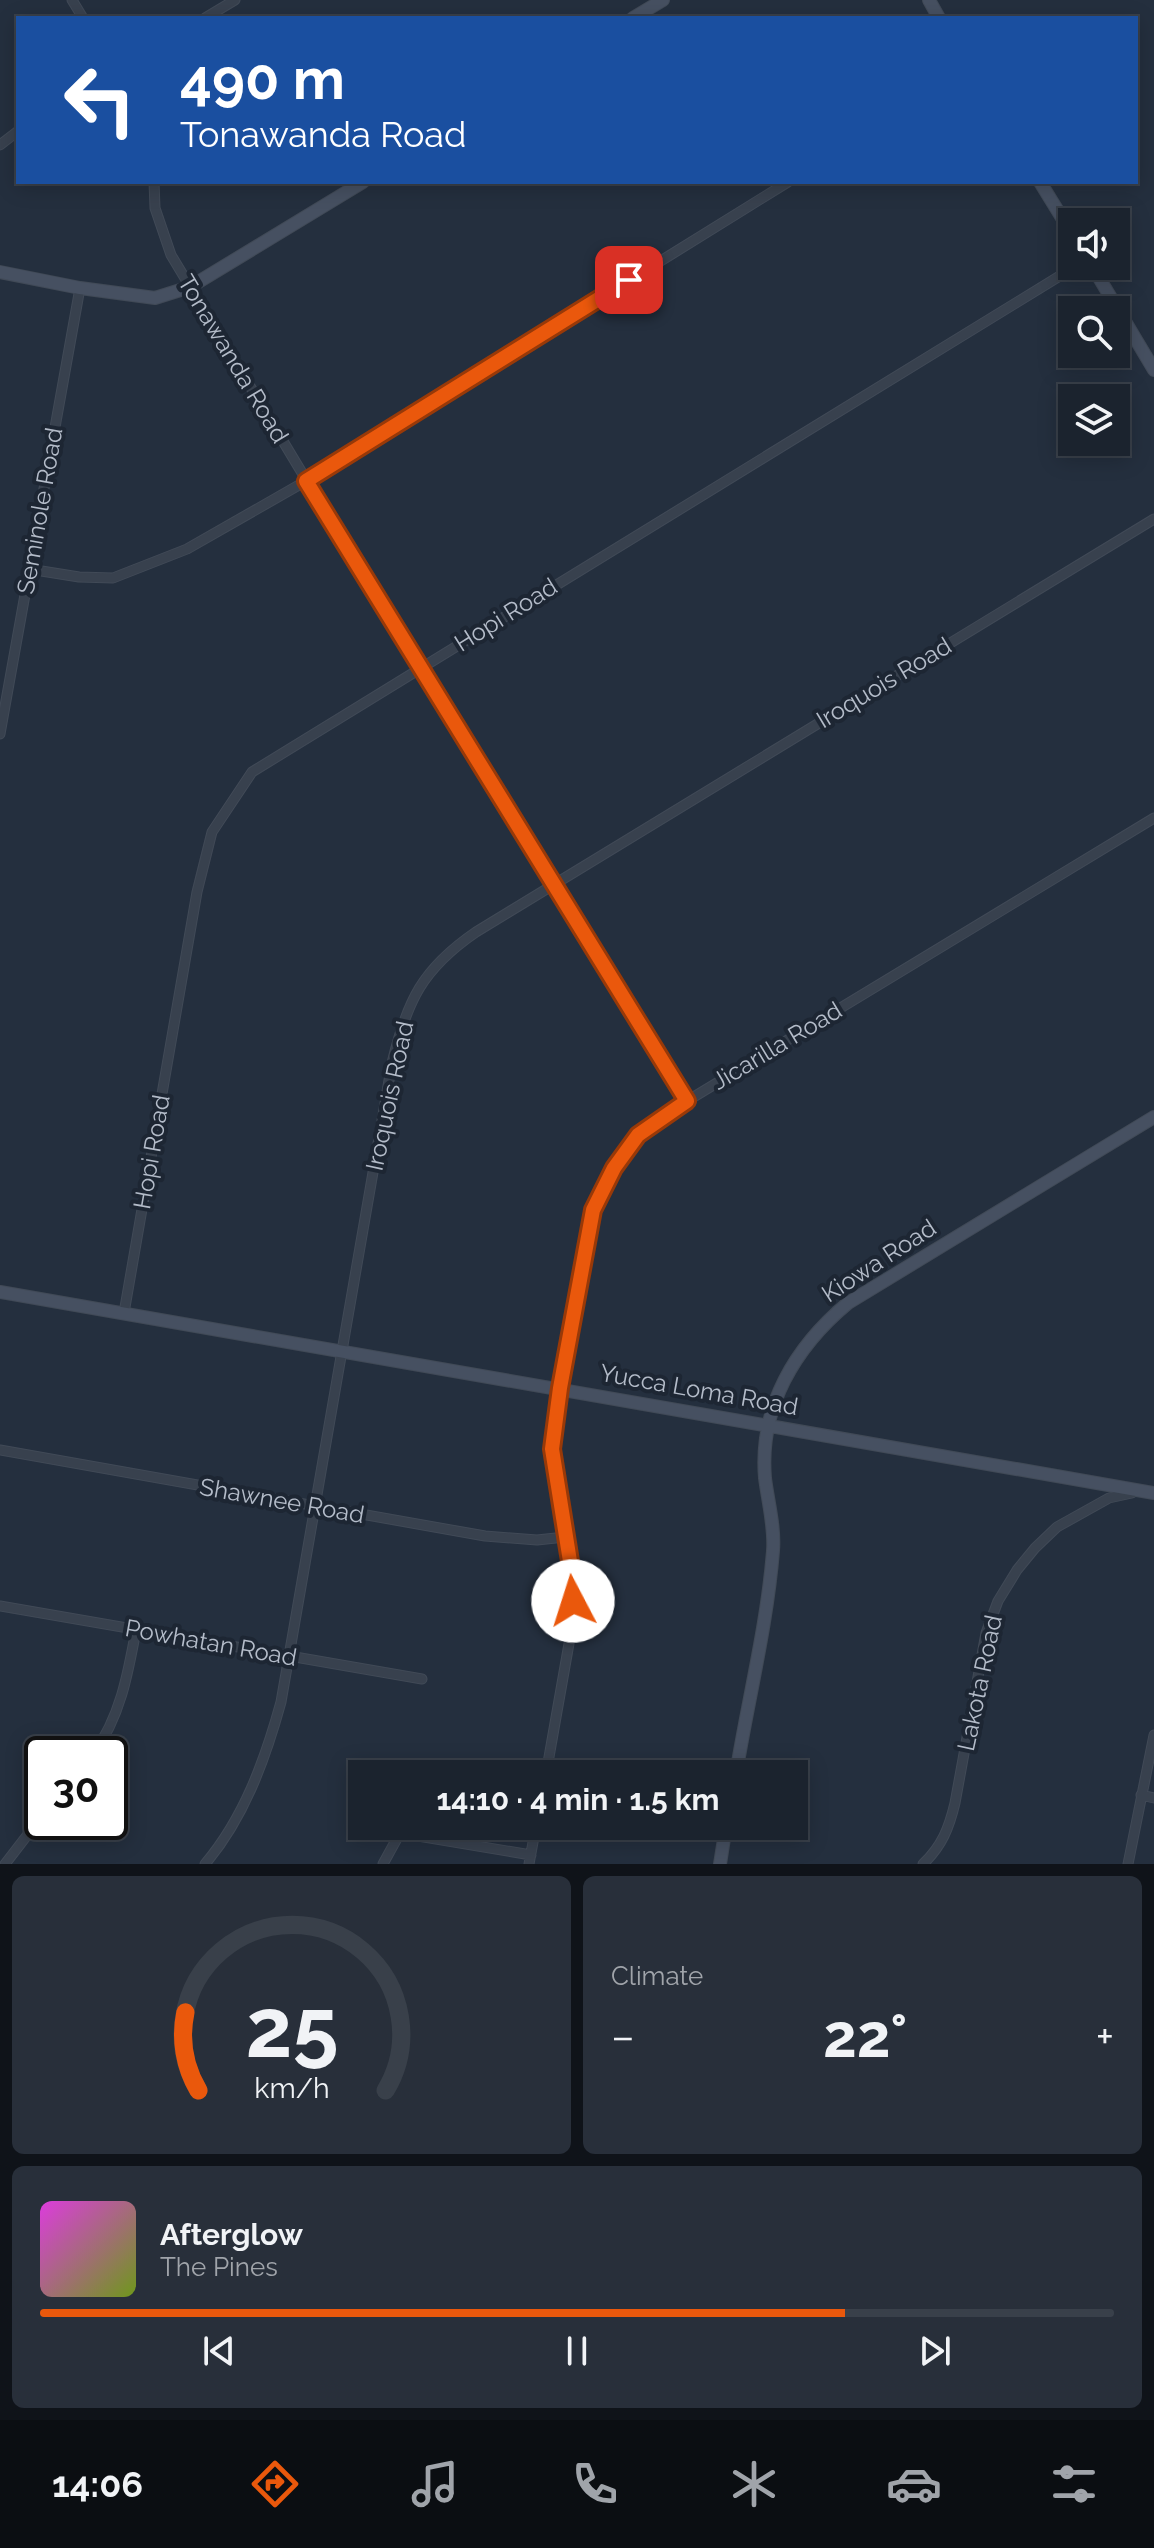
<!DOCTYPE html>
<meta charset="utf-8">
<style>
:root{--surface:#1b232e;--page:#282f3a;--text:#f1f3f6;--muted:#a0a4aa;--line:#39404a;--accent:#ea580c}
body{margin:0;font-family:Raleway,sans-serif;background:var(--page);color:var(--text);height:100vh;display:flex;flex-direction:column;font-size:30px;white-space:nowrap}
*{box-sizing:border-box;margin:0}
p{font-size:26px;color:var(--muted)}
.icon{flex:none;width:44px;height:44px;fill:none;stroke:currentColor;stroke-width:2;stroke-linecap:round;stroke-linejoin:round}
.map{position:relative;height:1864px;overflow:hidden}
.drawer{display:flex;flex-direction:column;gap:12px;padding:12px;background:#0f1319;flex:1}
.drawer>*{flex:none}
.guide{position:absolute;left:16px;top:16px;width:1122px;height:168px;border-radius:0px;box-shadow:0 4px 20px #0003,0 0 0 2px var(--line);background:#1a4fa0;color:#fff;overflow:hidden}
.tools{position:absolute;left:1058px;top:208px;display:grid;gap:16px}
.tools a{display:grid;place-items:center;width:72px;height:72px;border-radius:0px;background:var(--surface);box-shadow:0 4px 20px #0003,0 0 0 2px var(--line);font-size:40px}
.speed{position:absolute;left:24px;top:1736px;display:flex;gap:16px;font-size:40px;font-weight:700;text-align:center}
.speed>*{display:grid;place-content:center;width:104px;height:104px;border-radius:50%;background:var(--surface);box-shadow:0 4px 20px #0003,0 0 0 2px var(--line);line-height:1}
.speed .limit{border:4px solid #111;border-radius:12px;background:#fff;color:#111}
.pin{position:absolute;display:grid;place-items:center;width:68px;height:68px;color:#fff;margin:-34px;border-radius:16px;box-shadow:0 4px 12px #0006}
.me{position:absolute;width:88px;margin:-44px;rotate:355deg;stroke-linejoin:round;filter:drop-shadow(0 0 6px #0008)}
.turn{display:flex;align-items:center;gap:28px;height:168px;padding:0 32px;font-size:36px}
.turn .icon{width:104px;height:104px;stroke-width:2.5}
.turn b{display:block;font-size:56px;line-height:68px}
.big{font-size:60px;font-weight:700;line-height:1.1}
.drawer .tile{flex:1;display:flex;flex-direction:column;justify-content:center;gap:12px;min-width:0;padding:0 28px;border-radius:12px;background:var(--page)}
.drawer .dial{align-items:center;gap:0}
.dial svg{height:208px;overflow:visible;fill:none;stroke:var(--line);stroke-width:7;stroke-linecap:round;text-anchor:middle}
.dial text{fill:var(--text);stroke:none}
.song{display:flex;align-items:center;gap:24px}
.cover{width:96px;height:96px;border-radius:12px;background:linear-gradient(135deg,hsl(300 70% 55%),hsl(80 70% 35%))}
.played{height:8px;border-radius:4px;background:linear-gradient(90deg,var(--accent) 75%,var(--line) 75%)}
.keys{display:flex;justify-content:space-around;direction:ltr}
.heat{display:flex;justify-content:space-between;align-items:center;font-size:44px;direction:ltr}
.drawer .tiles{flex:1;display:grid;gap:12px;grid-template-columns:1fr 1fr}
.tile:last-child{grid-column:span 2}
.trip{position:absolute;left:348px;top:1760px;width:460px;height:80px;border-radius:0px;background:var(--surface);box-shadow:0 4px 20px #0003,0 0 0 2px var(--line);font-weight:700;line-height:80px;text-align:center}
.tabs{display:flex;height:128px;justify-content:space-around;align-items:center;background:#0b0e12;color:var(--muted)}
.tabs .icon{width:56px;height:56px}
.tabs .active{color:var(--accent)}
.tabs b{font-size:36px;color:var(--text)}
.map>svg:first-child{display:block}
</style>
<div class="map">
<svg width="1154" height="1864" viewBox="0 0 1154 1864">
<rect width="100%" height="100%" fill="#242f3e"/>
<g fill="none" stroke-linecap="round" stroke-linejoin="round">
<g stroke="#414a57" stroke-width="11">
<path id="street" d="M72,0l11,18
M205,18l30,-18
M0,145l18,-14
M154,182l1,26 16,47 249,414 267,432
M29,569l50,8 34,1 74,-29 119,-68 482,-299
M0,734l80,-446
M124,1313l73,-421 15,-60 40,-60 824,-506
M0,1450l485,86 52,4 28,-3
M0,1606l422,73
M93,1754c27,-36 35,-80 43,-124
M546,1774l27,-153v-41l-21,-131 8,-61 33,-178 21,-42 24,-33 49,-34 467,-283
M1141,1795l13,3
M5,1864l37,-48
M205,1864c39,-46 60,-104 76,-162l111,-639c15,-62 30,-94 84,-131l678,-413
M383,1864l17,-31 131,22
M529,1864l7,-38
M923,1864c19,-18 26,-36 32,-61l31,-170 12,-32 19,-31 18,-22 22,-21 52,-29 23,-5
M1128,1864l26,-129"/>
</g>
<g stroke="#414a57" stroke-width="14">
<path id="secondary" d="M929,0l10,18
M633,18l30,-18
M1040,182l32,52
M1092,266l62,104
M0,272l80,16 75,10 35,-11 173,-105
M0,1292l1154,201
M736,1774c12,-74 31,-148 37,-223 2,-24 -5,-49 -8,-73 -6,-71 30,-131 83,-175l306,-186
M720,1864l6,-38"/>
</g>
<use href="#street" stroke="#38414e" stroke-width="9"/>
<use href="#secondary" stroke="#465061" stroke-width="12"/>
</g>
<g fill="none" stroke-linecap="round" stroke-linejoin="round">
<g stroke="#983908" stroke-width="20">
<path id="route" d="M573,1601v-21l-21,-131 8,-61 33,-178 21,-42 24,-33 49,-34 -381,-620 323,-201"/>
</g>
<use href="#route" stroke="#ea580c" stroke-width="14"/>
</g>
<g text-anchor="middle" stroke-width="8" stroke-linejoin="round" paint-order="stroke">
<g font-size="24" fill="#b4bcc9" stroke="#1d2633">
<text transform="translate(233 359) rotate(59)" y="8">Tonawanda Road</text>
<text transform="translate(40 511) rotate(-80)" y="8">Seminole Road</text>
<text transform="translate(506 615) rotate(-32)" y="8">Hopi Road</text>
<text transform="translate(884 683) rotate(-31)" y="8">Iroquois Road</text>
<text transform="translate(777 1046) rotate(-31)" y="8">Jicarilla Road</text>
<text transform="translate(390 1096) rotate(-78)" y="8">Iroquois Road</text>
<text transform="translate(152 1152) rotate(-80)" y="8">Hopi Road</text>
<text transform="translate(879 1261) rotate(-33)" y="8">Kiowa Road</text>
<text transform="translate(699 1390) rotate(10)" y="8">Yucca Loma Road</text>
<text transform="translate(282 1501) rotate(10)" y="8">Shawnee Road</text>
<text transform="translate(211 1643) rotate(10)" y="8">Powhatan Road</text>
<text transform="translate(980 1683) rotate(-78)" y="8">Lakota Road</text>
</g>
</g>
</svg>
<div class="tools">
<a><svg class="icon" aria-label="sound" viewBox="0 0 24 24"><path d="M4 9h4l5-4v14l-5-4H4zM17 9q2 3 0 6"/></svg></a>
<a><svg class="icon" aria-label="search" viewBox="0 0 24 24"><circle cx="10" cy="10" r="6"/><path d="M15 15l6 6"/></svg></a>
<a><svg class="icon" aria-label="layers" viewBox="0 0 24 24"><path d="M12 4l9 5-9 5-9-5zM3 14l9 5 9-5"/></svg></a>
</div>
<div class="speed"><div class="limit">30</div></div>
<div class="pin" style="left:629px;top:280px;background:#d93025"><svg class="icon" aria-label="arrive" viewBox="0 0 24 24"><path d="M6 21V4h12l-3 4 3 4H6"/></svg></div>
<svg class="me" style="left:573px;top:1601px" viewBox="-20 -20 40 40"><circle r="19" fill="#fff"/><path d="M0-13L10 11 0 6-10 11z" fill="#ea580c"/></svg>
<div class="trip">14:10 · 4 min · 1.5 km</div>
<div class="guide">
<div class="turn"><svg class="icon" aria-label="left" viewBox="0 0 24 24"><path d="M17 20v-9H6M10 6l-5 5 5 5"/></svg><div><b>490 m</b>Tonawanda Road</div></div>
</div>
</div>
<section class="drawer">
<div class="tiles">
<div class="tile dial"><svg viewBox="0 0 100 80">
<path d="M14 69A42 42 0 1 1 86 69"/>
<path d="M14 69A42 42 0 0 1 9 39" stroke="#ea580c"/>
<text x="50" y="56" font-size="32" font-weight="700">25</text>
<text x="50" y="72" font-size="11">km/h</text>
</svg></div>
<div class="tile"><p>Climate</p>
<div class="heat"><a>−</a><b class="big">22°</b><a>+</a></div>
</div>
<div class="tile">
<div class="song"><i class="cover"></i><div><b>Afterglow</b><p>The Pines</p></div></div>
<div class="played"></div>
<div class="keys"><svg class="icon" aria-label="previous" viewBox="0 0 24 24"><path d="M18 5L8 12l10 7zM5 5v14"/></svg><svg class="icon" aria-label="pause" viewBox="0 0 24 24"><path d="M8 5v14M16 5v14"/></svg><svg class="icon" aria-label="next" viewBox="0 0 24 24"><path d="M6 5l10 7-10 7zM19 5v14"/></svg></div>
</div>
</div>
</section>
<nav class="tabs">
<b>14:06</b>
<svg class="icon active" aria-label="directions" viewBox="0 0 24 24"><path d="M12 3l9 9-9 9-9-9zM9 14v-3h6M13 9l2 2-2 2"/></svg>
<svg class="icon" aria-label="music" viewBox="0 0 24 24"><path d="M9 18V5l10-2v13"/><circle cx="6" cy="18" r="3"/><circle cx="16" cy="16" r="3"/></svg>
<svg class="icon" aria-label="phone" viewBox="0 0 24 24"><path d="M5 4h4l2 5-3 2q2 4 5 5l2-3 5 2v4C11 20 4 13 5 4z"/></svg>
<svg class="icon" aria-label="climate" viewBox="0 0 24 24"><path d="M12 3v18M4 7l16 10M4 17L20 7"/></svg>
<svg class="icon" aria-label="car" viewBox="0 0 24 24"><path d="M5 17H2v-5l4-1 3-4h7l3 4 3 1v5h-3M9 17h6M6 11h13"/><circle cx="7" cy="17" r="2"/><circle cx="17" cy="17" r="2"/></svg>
<svg class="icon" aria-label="filters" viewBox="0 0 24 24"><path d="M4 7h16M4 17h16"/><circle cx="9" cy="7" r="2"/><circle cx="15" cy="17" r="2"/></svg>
</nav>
